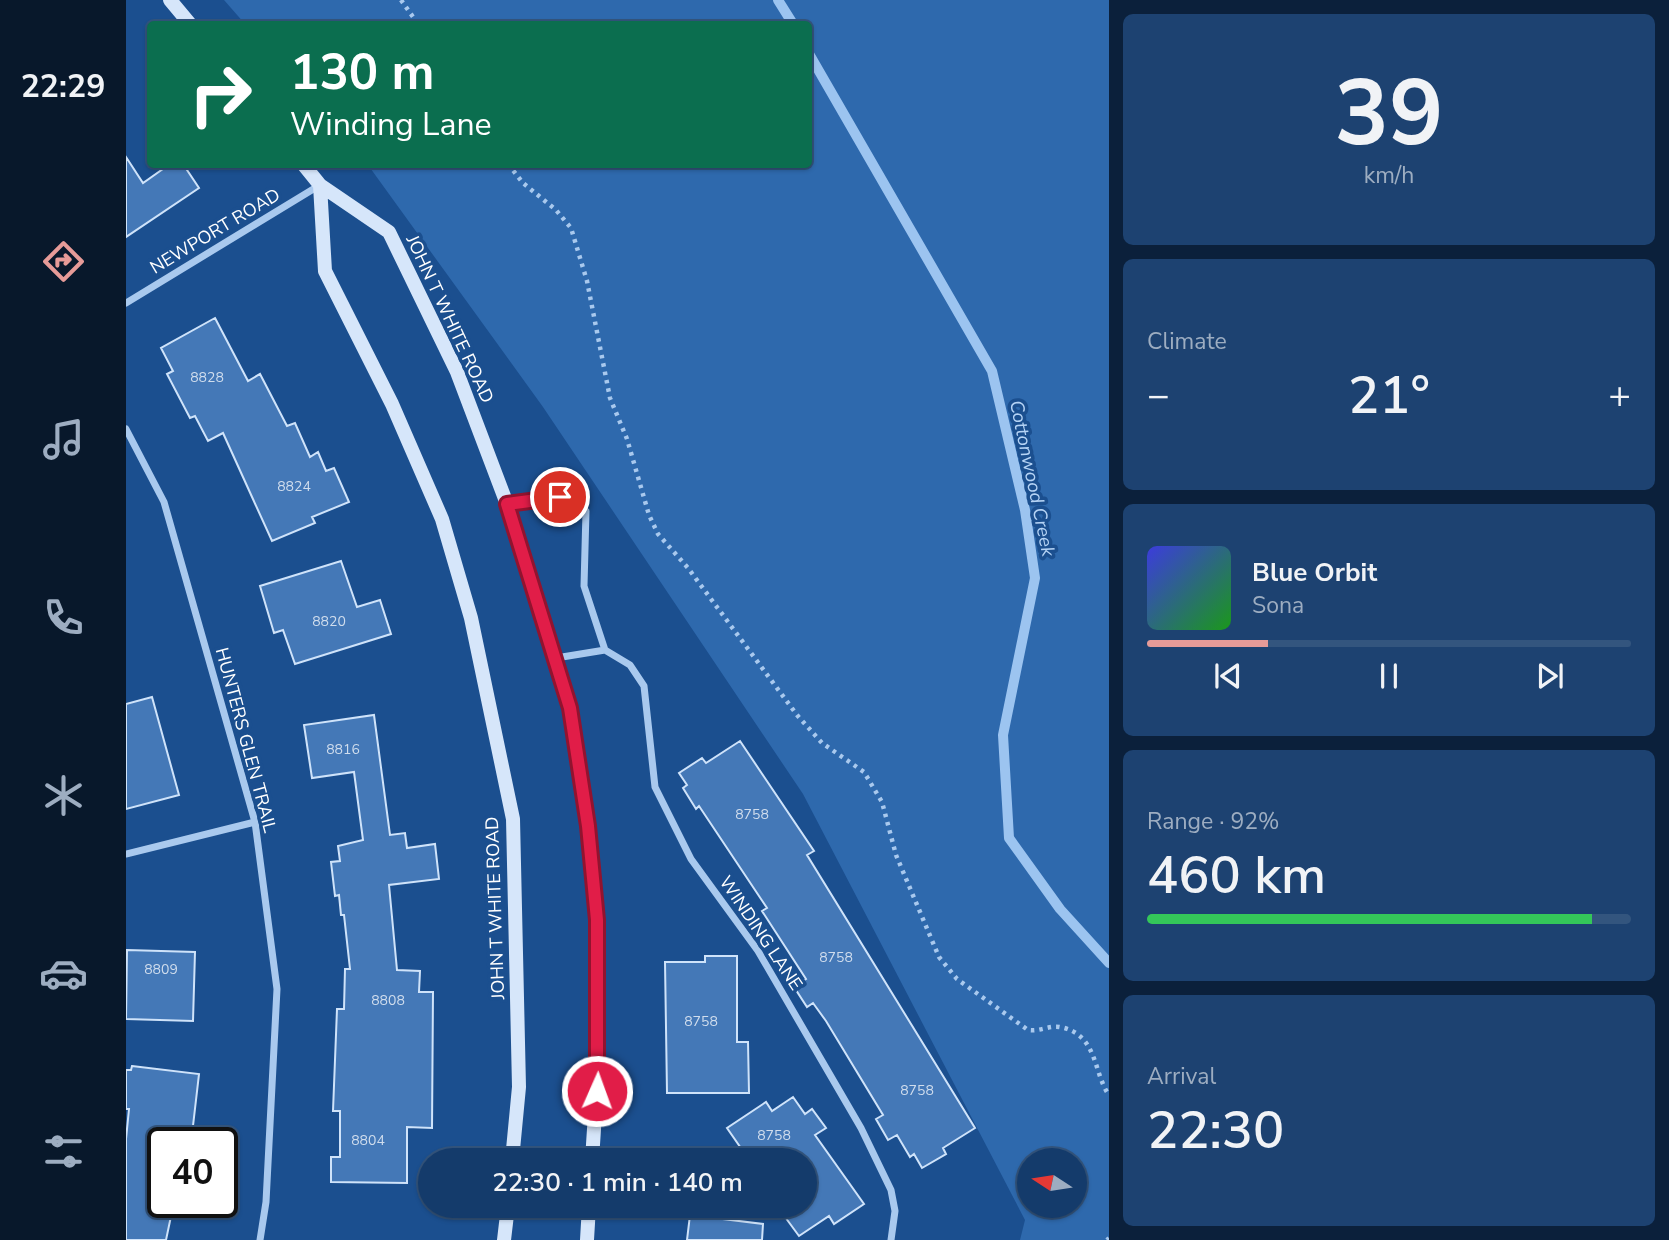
<!DOCTYPE html>
<meta charset="utf-8">
<style>
:root{--surface:#143b6b;--page:#1d4271;--text:#f1f3f6;--muted:#9dadc1;--line:#33557e;--accent:#e69b98}
body{margin:0;font-family:"Nunito Sans",sans-serif;background:var(--page);color:var(--text);height:100vh;display:flex;flex-direction:column;font-size:26px;white-space:nowrap}
*{box-sizing:border-box;margin:0}
p{font-size:23px;color:var(--muted)}
.icon{flex:none;width:38px;height:38px;fill:none;stroke:currentColor;stroke-width:2;stroke-linecap:round;stroke-linejoin:round}
.map{position:relative;flex:1;overflow:hidden}
.drawer{display:flex;flex-direction:column;gap:14px;padding:14px;background:#0b203b;width:560px}
.drawer>*{flex:none}
.hud{position:absolute;left:21px;top:21px;width:665px;height:147px;border-radius:7px;box-shadow:0 2px 5px #0004,0 0 0 2px var(--line);background:#0b6e4f;color:#fff;overflow:hidden}
.needle{width:46px;rotate:282deg}
.controls{position:absolute;left:891px;top:1148px;display:grid;gap:14px}
.controls a{display:grid;place-items:center;width:70px;height:70px;border-radius:50%;background:var(--surface);box-shadow:0 2px 5px #0004,0 0 0 2px var(--line);font-size:35px}
.speed{position:absolute;left:21px;top:1127px;display:flex;gap:14px;font-size:35px;font-weight:700;text-align:center}
.speed>*{display:grid;place-content:center;width:91px;height:91px;border-radius:50%;background:var(--surface);box-shadow:0 2px 5px #0004,0 0 0 2px var(--line);line-height:1}
.speed .limit{border:4px solid #111;border-radius:10px;background:#fff;color:#111}
.pin{position:absolute;display:grid;place-items:center;width:60px;height:60px;color:#fff;margin:-30px;border:4px solid #fff;border-radius:50%;box-shadow:0 2px 7px #0007}
.me{position:absolute;width:77px;margin:-38px;rotate:2deg;stroke-linejoin:round;filter:drop-shadow(0 0 5px #0008)}
.turn{display:flex;align-items:center;gap:24px;height:147px;padding:0 28px;font-size:32px}
.turn .icon{width:91px;height:91px;stroke-width:2.5}
.turn b{display:block;font-size:49px;line-height:60px}
.big{font-size:52px;font-weight:600;line-height:1.1}
.drawer .widget{flex:1;display:flex;flex-direction:column;justify-content:center;gap:10px;min-width:0;padding:0 24px;border-radius:10px;background:var(--page)}
.drawer .dial{align-items:center;gap:0}
.dial b{font-size:91px;line-height:1}
.song{display:flex;align-items:center;gap:21px}
.cover{width:84px;height:84px;border-radius:10px;background:linear-gradient(135deg,hsl(240 70% 55%),hsl(120 70% 35%))}
.played{height:7px;border-radius:4px;background:linear-gradient(90deg,var(--accent) 25%,var(--line) 25%)}
.keys{display:flex;justify-content:space-around;direction:ltr}
.heat{display:flex;justify-content:space-between;align-items:center;font-size:38px;direction:ltr}
.charge{height:10px;border-radius:5px;background:linear-gradient(90deg,#34c759 92%,var(--line) 0)}
.trip{position:absolute;left:292px;top:1148px;width:399px;height:70px;border-radius:35px;background:var(--surface);box-shadow:0 2px 5px #0004,0 0 0 2px var(--line);font-weight:600;line-height:70px;text-align:center}
main{display:flex;flex:1;min-height:0}
.dock{display:flex;flex-direction:column;width:126px;justify-content:space-around;align-items:center;background:#08182b;color:var(--muted)}
.dock .icon{width:49px;height:49px}
.dock .selected{color:var(--accent)}
.dock b{font-size:32px;color:var(--text)}
.map>svg:first-child{display:block}
</style>
<main>
<nav class="dock">
<b>22:29</b>
<svg class="icon selected" aria-label="directions" viewBox="0 0 24 24"><path d="M12 3l9 9-9 9-9-9zM9 14v-3h6M13 9l2 2-2 2"/></svg>
<svg class="icon" aria-label="music" viewBox="0 0 24 24"><path d="M9 18V5l10-2v13"/><circle cx="6" cy="18" r="3"/><circle cx="16" cy="16" r="3"/></svg>
<svg class="icon" aria-label="phone" viewBox="0 0 24 24"><path d="M5 4h4l2 5-3 2q2 4 5 5l2-3 5 2v4C11 20 4 13 5 4z"/></svg>
<svg class="icon" aria-label="climate" viewBox="0 0 24 24"><path d="M12 3v18M4 7l16 10M4 17L20 7"/></svg>
<svg class="icon" aria-label="car" viewBox="0 0 24 24"><path d="M5 17H2v-5l4-1 3-4h7l3 4 3 1v5h-3M9 17h6M6 11h13"/><circle cx="7" cy="17" r="2"/><circle cx="17" cy="17" r="2"/></svg>
<svg class="icon" aria-label="filters" viewBox="0 0 24 24"><path d="M4 7h16M4 17h16"/><circle cx="9" cy="7" r="2"/><circle cx="15" cy="17" r="2"/></svg>
</nav>
<div class="map">
<svg width="983" height="1240" viewBox="0 0 983 1240">
<rect width="100%" height="100%" fill="#1b4f8f"/>
<path fill="#2e69ad" fill-rule="evenodd" d="M98,0h885v1240h-89l5,-20 -222,-426 -260,-387 -175,-242 440,-1v-140h-563zM903,1160h45v46h-45z"/>
<g fill="none" stroke-linecap="round" stroke-linejoin="round">
<path stroke="#9cc4f0" stroke-width="10" d="M652,0l15,24
M682,52l184,319 33,139 10,68 -32,157 6,103 51,71 49,54"/>
</g>
<path fill="#4478b7" stroke="#cfe3fa" stroke-width="2" d="M0,157l17,26 27,-19h13l16,24 -73,49z
M89,318l33,63 12,-7 27,52 8,-3 15,34 8,-5 8,19 8,-3 15,34 -37,15 3,6 -43,18 -49,-108 -15,8 -13,-25 -5,2 -23,-44 6,-3 -12,-23z
M215,561l16,46 23,-7 11,34 -96,30 -12,-34 -9,3 -14,-47z
M26,697l27,98 -53,14v-105z
M248,715l16,120 15,-2 2,15 28,-4 4,35 -50,6 8,85 23,1 -1,21h14l-1,136 -25,-1v56l-76,-1v-25h9v-46h-7l4,-102h7l1,-40h5l-6,-54h-3l-2,-20 -4,1 -4,-34 9,-1 -2,-15 25,-6 -9,-68 -42,6 -8,-53z
M614,741l74,110 -7,4 168,273 -32,20 3,6 -24,14 -8,-14 -4,3 -13,-22 -9,5 -12,-21 7,-4 -57,-94 -13,-18 -6,4 -13,-20 12,-8 -44,-68 5,-3 -68,-102 -3,3 -13,-21 4,-3 -8,-12 23,-15 4,5z
M1,950l68,2 -2,69 -67,-2z
M579,956h32v86h11l1,51h-82l-2,-131h40z
M6,1066l67,8 -8,69h-28v59h11l-8,38h-40v-101l3,-30h-3v-39h5z
M667,1097l12,17 7,-5 14,19 -11,7 49,69 -30,20 -5,-8 -30,20 -22,-30h28v-46h-60l-3,-4 3,-2 -18,-26 39,-26 6,9z
M564,1215l73,9 -1,16h-75z"/>
<g fill="none" stroke-linecap="round" stroke-linejoin="round">
<path stroke="#a9c9ee" stroke-width="4.5" stroke-dasharray="3.5 5" stroke-linecap="butt" d="M275,0l17,24
M382,164l15,19 33,27 15,18 16,53 23,117 17,41 22,76 9,19 30,34 109,147 25,28 42,29 18,30 14,53 43,102 18,22 71,51c11,2 22,-5 32,-3 38,7 33,46 49,68
M981,1240l2,-2"/>
<path stroke="#a9c9ee" stroke-width="7" d="M0,303l194,-118
M0,429l38,73 91,320 22,167 -11,213 -6,38
M381,504l53,-7 26,14 -2,75 21,64 25,15 14,21 11,101 36,72 67,92 103,177 30,62 4,21 -4,29
M430,658l49,-8
M0,854l129,-32"/>
<path stroke="#d6e6fa" stroke-width="14" d="M44,0l20,24
M177,164l17,21 69,47 68,140 50,132 49,154 14,50 18,118 9,95 1,146 -6,93
M194,185l5,86 67,133 50,115 29,99 42,201 6,268 -7,73
M378,1240l4,-34
M461,1240l2,-34"/>
</g>
<g fill="none" stroke-linecap="round" stroke-linejoin="round">
<g stroke="#92132f" stroke-width="18">
<path id="route" d="M434,497l-53,7 63,204 18,118 9,94v171"/>
</g>
<use href="#route" stroke="#e11d48" stroke-width="12"/>
</g>
<g text-anchor="middle" stroke-width="7" stroke-linejoin="round" paint-order="stroke">
<g font-size="14" fill="#d0dded">
<text x="81" y="382">8828</text>
<text x="168" y="491">8824</text>
<text x="203" y="626">8820</text>
<text x="217" y="754">8816</text>
<text x="626" y="819">8758</text>
<text x="710" y="962">8758</text>
<text x="35" y="974">8809</text>
<text x="262" y="1005">8808</text>
<text x="575" y="1026">8758</text>
<text x="791" y="1095">8758</text>
<text x="648" y="1140">8758</text>
<text x="242" y="1145">8804</text>
</g>
<g font-size="18" fill="#fff" stroke="#1b4f8f">
<text transform="translate(89 231) rotate(-31)" y="6">NEWPORT ROAD</text>
<text transform="translate(324 319) rotate(65)" y="6">JOHN T WHITE ROAD</text>
<text transform="translate(120 740) rotate(75)" y="6">HUNTERS GLEN TRAIL</text>
<text transform="translate(369 908) rotate(-92)" y="6">JOHN T WHITE ROAD</text>
<text transform="translate(635 933) rotate(56)" y="6">WINDING LANE</text>
</g>
<g font-size="19" font-style="italic" fill="#b5d3f5" stroke="#1b4f8f">
<text transform="translate(907 478) rotate(78)" y="7">Cottonwood Creek</text>
</g>
</g>
</svg>
<div class="controls">
<a><svg class="needle" viewBox="-14 -14 28 28"><path d="M0-13l5 13h-10z" fill="#e53935"/><path d="M0 13l5-13h-10z" fill="#9dadc1"/></svg></a>
</div>
<div class="speed"><div class="limit">40</div></div>
<div class="pin" style="left:434px;top:497px;background:#d93025"><svg class="icon" aria-label="arrive" viewBox="0 0 24 24"><path d="M6 21V4h12l-3 4 3 4H6"/></svg></div>
<svg class="me" style="left:471px;top:1091px" viewBox="-20 -20 40 40"><circle r="17" fill="#e11d48" stroke="#fff" stroke-width="3"/><path d="M0-11L8 9 0 5-8 9z" fill="#fff"/></svg>
<div class="trip">22:30 · 1 min · 140 m</div>
<div class="hud">
<div class="turn"><svg class="icon" aria-label="right" viewBox="0 0 24 24"><path d="M7 20v-9h11M14 6l5 5-5 5"/></svg><div><b>130 m</b>Winding Lane</div></div>
</div>
</div>
<section class="drawer">
<div class="widget dial"><b>39</b><p>km/h</p></div>
<div class="widget"><p>Climate</p>
<div class="heat"><a>−</a><b class="big">21°</b><a>+</a></div>
</div>
<div class="widget">
<div class="song"><i class="cover"></i><div><b>Blue Orbit</b><p>Sona</p></div></div>
<div class="played"></div>
<div class="keys"><svg class="icon" aria-label="previous" viewBox="0 0 24 24"><path d="M18 5L8 12l10 7zM5 5v14"/></svg><svg class="icon" aria-label="pause" viewBox="0 0 24 24"><path d="M8 5v14M16 5v14"/></svg><svg class="icon" aria-label="next" viewBox="0 0 24 24"><path d="M6 5l10 7-10 7zM19 5v14"/></svg></div>
</div>
<div class="widget"><p>Range · 92%</p><b class="big">460 km</b><div class="charge"></div></div>
<div class="widget"><p>Arrival</p><b class="big">22:30</b></div>
</section>
</main>
